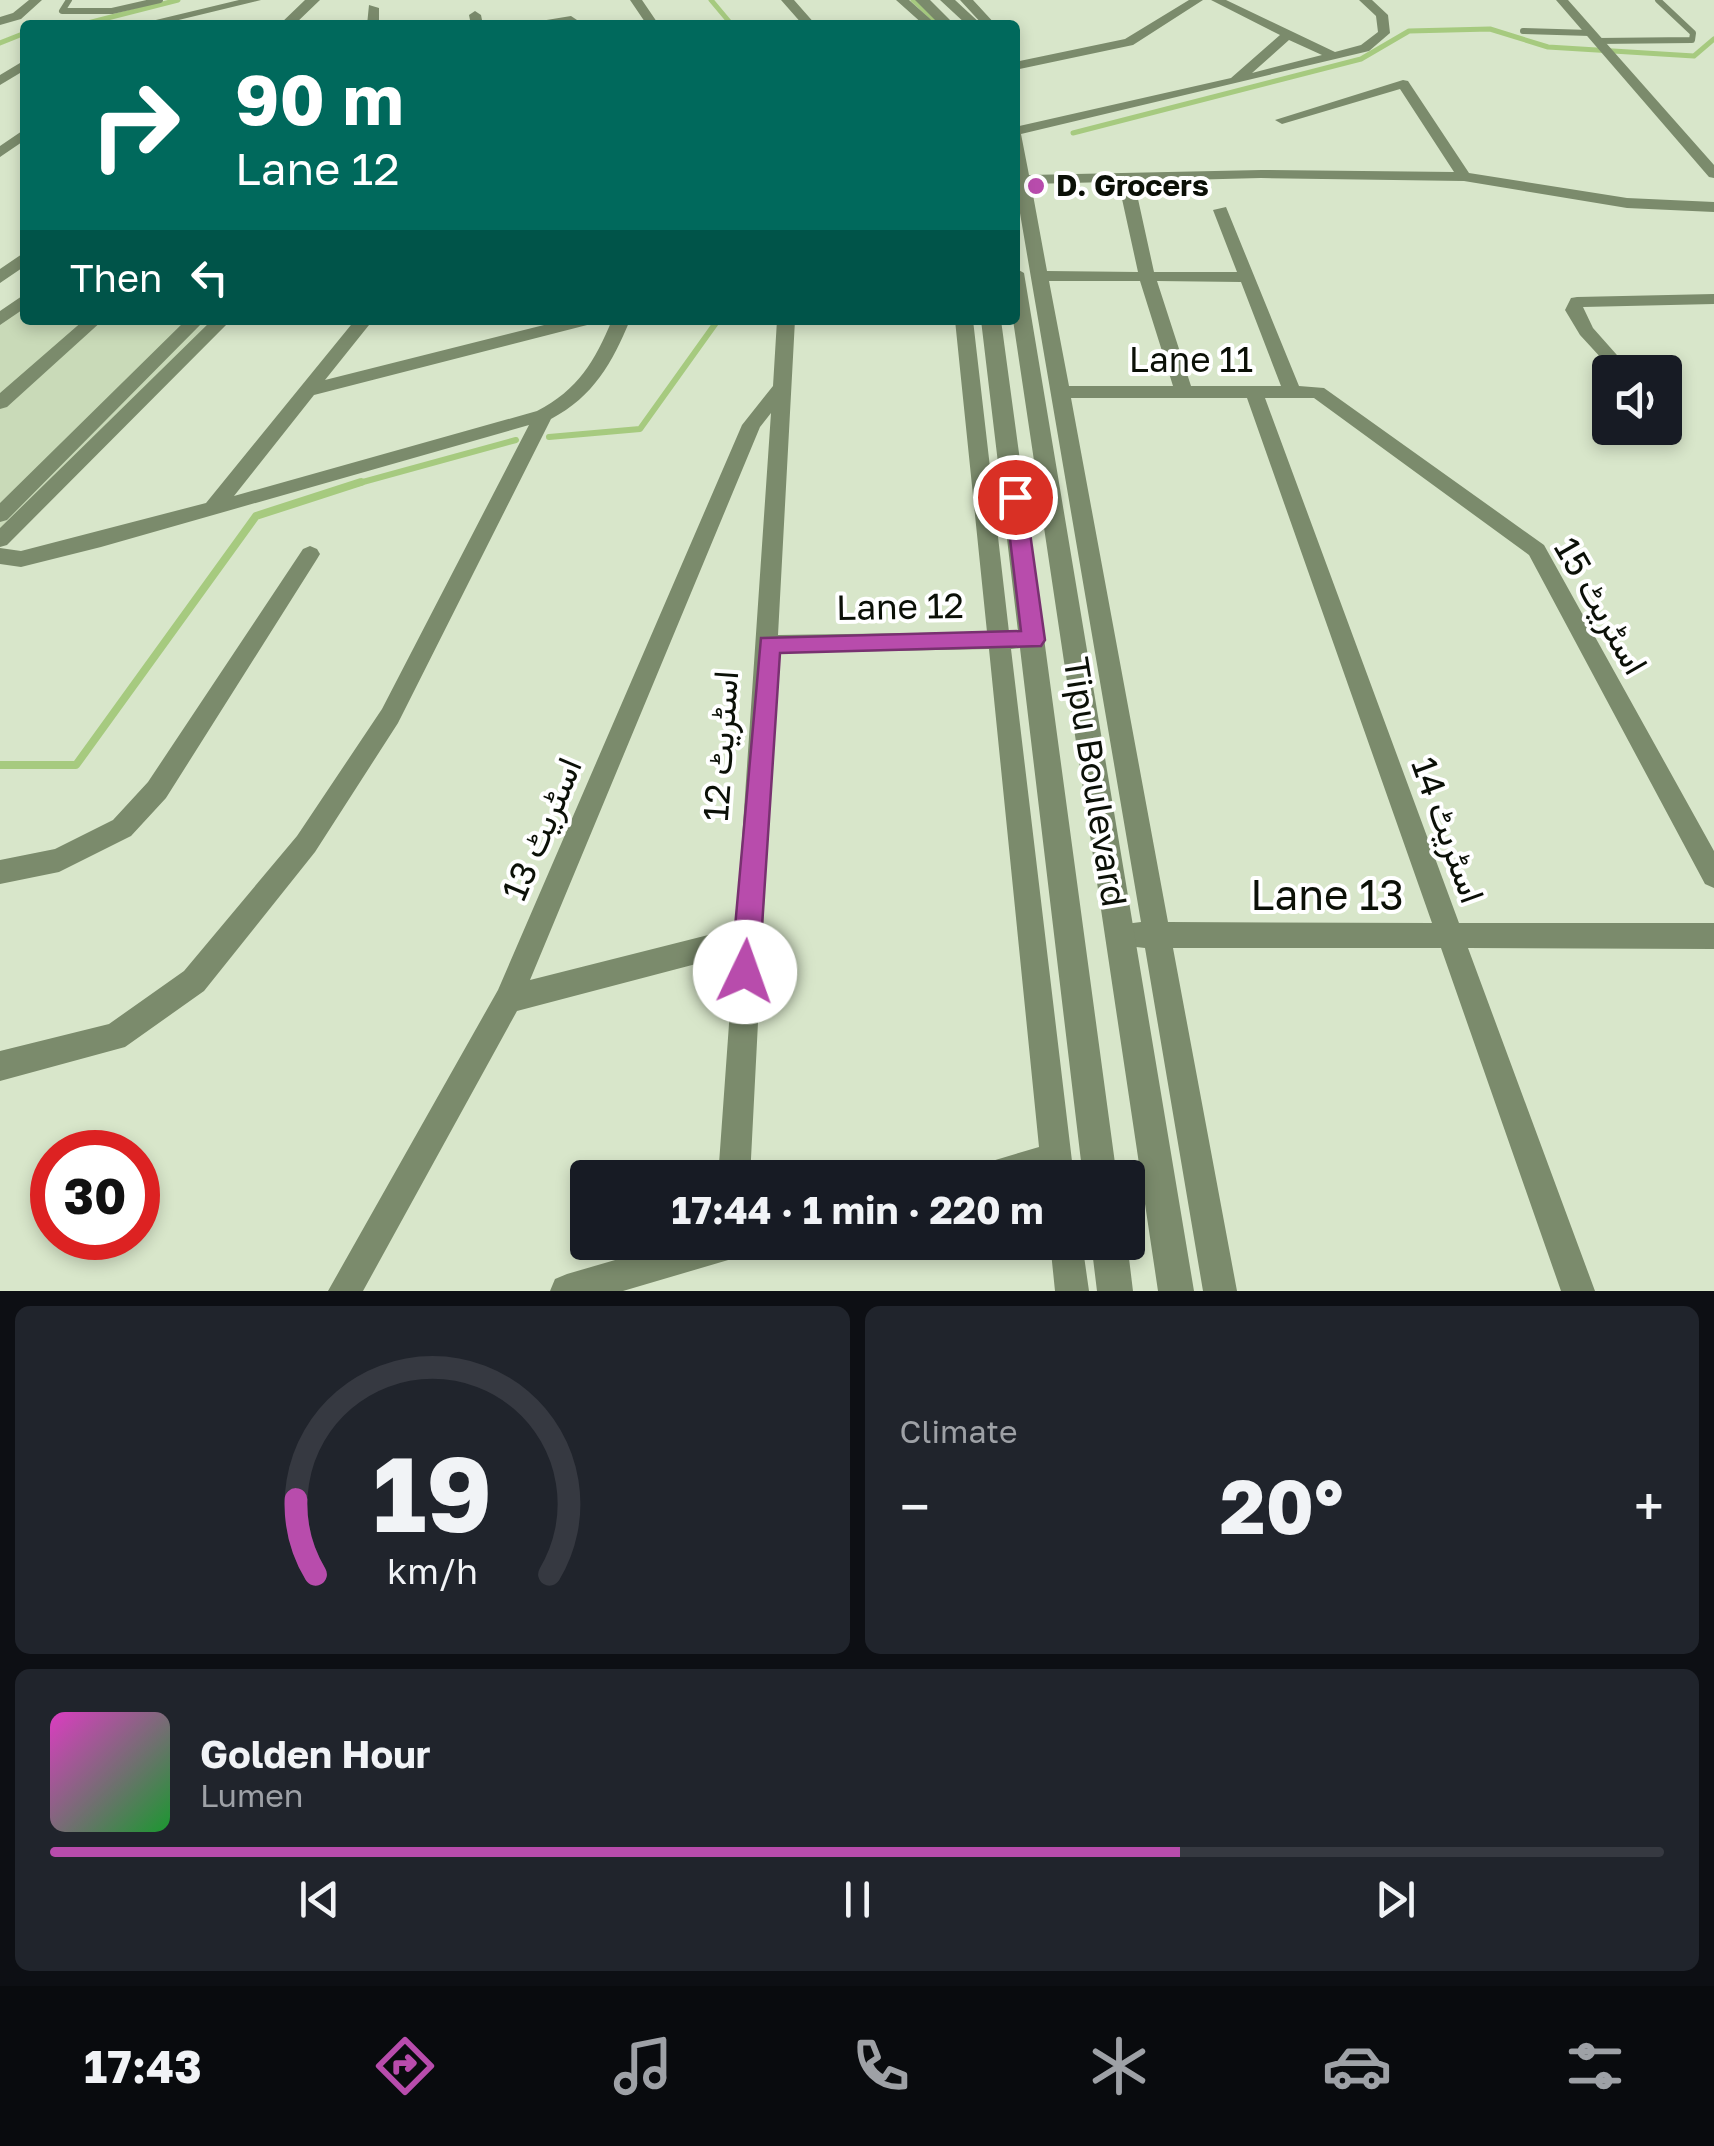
<!DOCTYPE html>
<meta charset="utf-8">
<style>
:root{--surface:#171b24;--page:#20242c;--text:#f1f3f6;--muted:#9ea1a6;--line:#363941;--accent:#b84cac}
body{margin:0;font-family:"Golos Text",Vazirmatn,sans-serif;background:var(--page);color:var(--text);height:100vh;display:flex;flex-direction:column;font-size:38px;white-space:nowrap}
*{box-sizing:border-box;margin:0}
p{font-size:32px;color:var(--muted)}
.icon{flex:none;width:55px;height:55px;fill:none;stroke:currentColor;stroke-width:2;stroke-linecap:round;stroke-linejoin:round}
.map{position:relative;height:1291px;overflow:hidden}
.sheet{display:flex;flex-direction:column;gap:15px;padding:15px;background:#0d0f14;flex:1}
.sheet>*{flex:none}
.top-card{position:absolute;left:20px;top:20px;width:1000px;height:305px;border-radius:10px;box-shadow:0 5px 15px #0003;background:#00695c;color:#fff;overflow:hidden}
.buttons{position:absolute;left:1592px;top:355px;display:grid;gap:20px}
.buttons a{display:grid;place-items:center;width:90px;height:90px;border-radius:10px;background:var(--surface);box-shadow:0 5px 15px #0003;font-size:50px}
.speed{position:absolute;left:30px;top:1130px;display:flex;gap:20px;font-size:50px;font-weight:700;text-align:center}
.speed>*{display:grid;place-content:center;width:130px;height:130px;border-radius:50%;background:var(--surface);box-shadow:0 5px 15px #0003;line-height:1}
.speed .limit{border:15px solid #d22;background:#fff;color:#111}
.pin{position:absolute;display:grid;place-items:center;width:85px;height:85px;color:#fff;margin:-42px;border:5px solid #fff;border-radius:50%;box-shadow:0 2px 10px #0007}
.me{position:absolute;width:110px;margin:-55px;rotate:3deg;stroke-linejoin:round;filter:drop-shadow(0 0 8px #0008)}
.turn{display:flex;align-items:center;gap:35px;height:210px;padding:0 50px;font-size:45px}
.turn .icon{width:130px;height:130px;stroke-width:2.5}
.turn b{display:block;font-size:70px;line-height:85px}
.then{display:flex;align-items:center;height:95px;padding:0 50px;background:#0003;gap:20px;font-size:38px}
.big{font-size:75px;font-weight:700;line-height:1.1}
.sheet .tile{flex:1;display:flex;flex-direction:column;justify-content:center;gap:15px;min-width:0;padding:0 35px;border-radius:15px;background:var(--page)}
.sheet .dial{align-items:center;gap:0}
.dial svg{height:260px;overflow:visible;fill:none;stroke:var(--line);stroke-width:7;stroke-linecap:round;text-anchor:middle}
.dial text{fill:var(--text);stroke:none}
.song{display:flex;align-items:center;gap:30px}
.cover{width:120px;height:120px;border-radius:15px;background:linear-gradient(135deg,hsl(310 70% 55%),hsl(130 70% 35%))}
.played{height:10px;border-radius:5px;background:linear-gradient(90deg,var(--accent) 70%,var(--line) 70%)}
.keys{display:flex;justify-content:space-around;direction:ltr}
.heat{display:flex;justify-content:space-between;align-items:center;font-size:55px;direction:ltr}
.sheet .tiles{flex:1;display:grid;gap:15px;grid-template-columns:1fr 1fr}
.tile:last-child{grid-column:span 2}
.trip{position:absolute;left:570px;top:1160px;width:575px;height:100px;border-radius:10px;background:var(--surface);box-shadow:0 5px 15px #0003;font-weight:700;line-height:100px;text-align:center}
.tab-bar{display:flex;height:160px;justify-content:space-around;align-items:center;background:#090b0e;color:var(--muted)}
.tab-bar .icon{width:70px;height:70px}
.tab-bar .selected{color:var(--accent)}
.tab-bar b{font-size:45px;color:var(--text)}
.map>svg:first-child{display:block}
</style>
<div class="map">
<svg width="1714" height="1291" viewBox="0 0 1714 1291">
<rect width="100%" height="100%" fill="#d8e6ca"/>
<path fill="#c9dab8" d="M25,297v23h197l-222,220v-222z"/>
<g fill="none" stroke-linecap="round" stroke-linejoin="round">
<path stroke="#a6ca7f" stroke-width="5" d="M711,0l21,25
M913,0l27,25
M80,25l98,-25
M0,43l25,-10
M1073,133l288,-74 48,-28 81,-2 58,18 146,9 20,-17"/>
<path stroke="#a6ca7f" stroke-width="6" d="M549,437l91,-8 78,-109
M352,485l164,-45"/>
<path stroke="#a6ca7f" stroke-width="8" d="M0,765h76l180,-249 105,-34"/>
<path stroke="#7b8b6c" stroke-width="6" d="M69,0l-7,11h50l48,-11
M1523,31l67,2
M1598,41l94,-1 1,-7 -35,-33"/>
<path fill="#7b8b6c" fill-rule="evenodd" d="M29,0h13l-21,19 -21,6v-8l13,-4z
M239,0h22l-103,25h-23z
M630,0h12l17,25h-12z
M781,0h13l22,25h-13z
M896,0h13l28,25h-13z
M960,0h13l23,25h-13z
M1189,0h14l-70,45 -118,25v-8l110,-23z
M1211,0h15l109,52 26,-7 17,-13 -2,-16 -17,-16h13l16,15 2,18 -21,18 -348,83 8,41 232,-5 193,2 -54,-83 -118,35 -7,-4 128,-40 5,1 61,92 158,25 87,4v10l-87,-4 -163,-27 -203,-3 -230,6 16,87 91,1 -16,-73 8,-5 8,5 16,73h83l-24,-62 13,-3 73,179 25,2 220,157 170,306v37l-9,-4 -176,-329 -215,-157h-49l194,525h255v26l-246,-1 127,343h-34l-120,-343h-268l64,343h-34l-58,-343 -36,-4 -4,-9 4,-9 32,-4 -126,-738v-57l216,-49 49,-43zM1289,40l33,15 -70,18zM1049,281h91l33,105h-104zM1157,281l84,1 40,104h-90zM1071,398h176l185,525 -264,-1z
M1556,0h12l146,165v13l-5,-1z
M369,5l10,3v17h-12z
M475,11l6,4 2,10h-12l-2,-10z
M571,16l6,4 -2,3 -59,2z
M25,60v10l-25,15v-10z
M25,129v11l-25,17v-11z
M25,294v14l-25,17v-14z
M1714,294v10l-131,3 10,21 39,44h-18l-34,-37 -15,-25 6,-12 6,-1z
M84,320h19l-96,87 -7,2v-16z
M186,320h19l-198,200 -7,2v-19z
M212,320h19l-224,225 -7,2v-19z
M355,320h18l-48,60 239,-60h30l-3,4 -277,71 -80,101 303,-85c41,-21 58,-50 75,-91h18c-18,43 -36,76 -79,99l-153,304 -83,129 -111,139 -79,56 -125,34v-30l109,-27 75,-53 113,-135 85,-127 147,-284 -428,122 -80,20 -21,-3v-16l21,3 185,-48z
M777,320h18l-17,315 209,-3 -32,-312h18l36,312 32,2 3,6 -3,6 -30,3 63,529h-106l4,-11 67,-20 -50,-498 -212,4 -27,525h-32l16,-224 -217,57 -154,280h-35l170,-301 244,-565 31,-39zM771,413l-35,515 -206,52 230,-553z
M310,546l7,3 3,5 -3,5 -151,239 -35,38 -72,36 -59,12v-24l55,-11 58,-29 35,-38 155,-233z
M677,1242h74l-5,11 -11,5 -112,33h-73l5,-12 12,-5z
M1050,1242h32l7,49h-34z"/>
<path fill="#7b8b6c" fill-rule="evenodd" d="M305,0h15l-26,25h-15z
M915,0h15l25,25h-15z
M940,0h15l27,25h-15z
M25,252v14l-25,17v-14z
M1015,268l9,5 170,1018h-36l-145,-971z
M981,320h20l116,858h-34z
M1091,1242h36l6,49h-36z"/>
</g>
<path fill="#b84cac" stroke="#783170" stroke-width="2.5" d="M1015,490l10,7 20,143 -4,6 -261,7 -21,319 -4,10 -10,4 -10,-4 -4,-10 30,-334 260,-7 -16,-134z"/>
<circle fill="#b84cac" stroke="#fff" stroke-width="4" cx="1036" cy="186" r="10"/>
<g text-anchor="middle" stroke-width="8" stroke-linejoin="round" paint-order="stroke">
<g font-size="30" font-weight="bold" fill="#0b1007" stroke="#fff" text-anchor="start">
<text x="1056" y="196">D. Grocers</text>
</g>
<g font-size="35" fill="#0b1007" stroke="#fff">
<text x="1191" y="372">Lane 11</text>
<text transform="translate(1601 606) rotate(60)" y="12">اسٹریٹ 15</text>
<text transform="translate(900 607) rotate(-1)" y="12">Lane 12</text>
<text transform="translate(721 746) rotate(-86)" y="12">اسٹریٹ 12</text>
<text transform="translate(1095 782) rotate(81)" y="12">Tipu Boulevard</text>
<text transform="translate(542 829) rotate(-67)" y="12">اسٹریٹ 13</text>
<text transform="translate(1448 830) rotate(70)" y="12">اسٹریٹ 14</text>
</g>
<g font-size="42" fill="#0b1007" stroke="#fff">
<text x="1327" y="910">Lane 13</text>
</g>
</g>
</svg>
<div class="buttons">
<a><svg class="icon" aria-label="sound" viewBox="0 0 24 24"><path d="M4 9h4l5-4v14l-5-4H4zM17 9q2 3 0 6"/></svg></a>
</div>
<div class="speed"><div class="limit">30</div></div>
<div class="pin" style="left:1015px;top:497px;background:#d93025"><svg class="icon" aria-label="arrive" viewBox="0 0 24 24"><path d="M6 21V4h12l-3 4 3 4H6"/></svg></div>
<svg class="me" style="left:745px;top:972px" viewBox="-20 -20 40 40"><circle r="19" fill="#fff"/><path d="M0-13L10 11 0 6-10 11z" fill="#b84cac"/></svg>
<div class="trip">17:44 · 1 min · 220 m</div>
<div class="top-card">
<div class="turn"><svg class="icon" aria-label="right" viewBox="0 0 24 24"><path d="M7 20v-9h11M14 6l5 5-5 5"/></svg><div><b>90 m</b>Lane 12</div></div>
<div class="then">Then<svg class="icon" aria-label="left" viewBox="0 0 24 24"><path d="M17 20v-9H6M10 6l-5 5 5 5"/></svg></div>
</div>
</div>
<section class="sheet">
<div class="tiles">
<div class="tile dial"><svg viewBox="0 0 100 80">
<path d="M14 69A42 42 0 1 1 86 69"/>
<path d="M14 69A42 42 0 0 1 8 46" stroke="#b84cac"/>
<text x="50" y="56" font-size="32" font-weight="700">19</text>
<text x="50" y="72" font-size="11">km/h</text>
</svg></div>
<div class="tile"><p>Climate</p>
<div class="heat"><a>−</a><b class="big">20°</b><a>+</a></div>
</div>
<div class="tile">
<div class="song"><i class="cover"></i><div><b>Golden Hour</b><p>Lumen</p></div></div>
<div class="played"></div>
<div class="keys"><svg class="icon" aria-label="previous" viewBox="0 0 24 24"><path d="M18 5L8 12l10 7zM5 5v14"/></svg><svg class="icon" aria-label="pause" viewBox="0 0 24 24"><path d="M8 5v14M16 5v14"/></svg><svg class="icon" aria-label="next" viewBox="0 0 24 24"><path d="M6 5l10 7-10 7zM19 5v14"/></svg></div>
</div>
</div>
</section>
<nav class="tab-bar">
<b>17:43</b>
<svg class="icon selected" aria-label="directions" viewBox="0 0 24 24"><path d="M12 3l9 9-9 9-9-9zM9 14v-3h6M13 9l2 2-2 2"/></svg>
<svg class="icon" aria-label="music" viewBox="0 0 24 24"><path d="M9 18V5l10-2v13"/><circle cx="6" cy="18" r="3"/><circle cx="16" cy="16" r="3"/></svg>
<svg class="icon" aria-label="phone" viewBox="0 0 24 24"><path d="M5 4h4l2 5-3 2q2 4 5 5l2-3 5 2v4C11 20 4 13 5 4z"/></svg>
<svg class="icon" aria-label="climate" viewBox="0 0 24 24"><path d="M12 3v18M4 7l16 10M4 17L20 7"/></svg>
<svg class="icon" aria-label="car" viewBox="0 0 24 24"><path d="M5 17H2v-5l4-1 3-4h7l3 4 3 1v5h-3M9 17h6M6 11h13"/><circle cx="7" cy="17" r="2"/><circle cx="17" cy="17" r="2"/></svg>
<svg class="icon" aria-label="filters" viewBox="0 0 24 24"><path d="M4 7h16M4 17h16"/><circle cx="9" cy="7" r="2"/><circle cx="15" cy="17" r="2"/></svg>
</nav>
